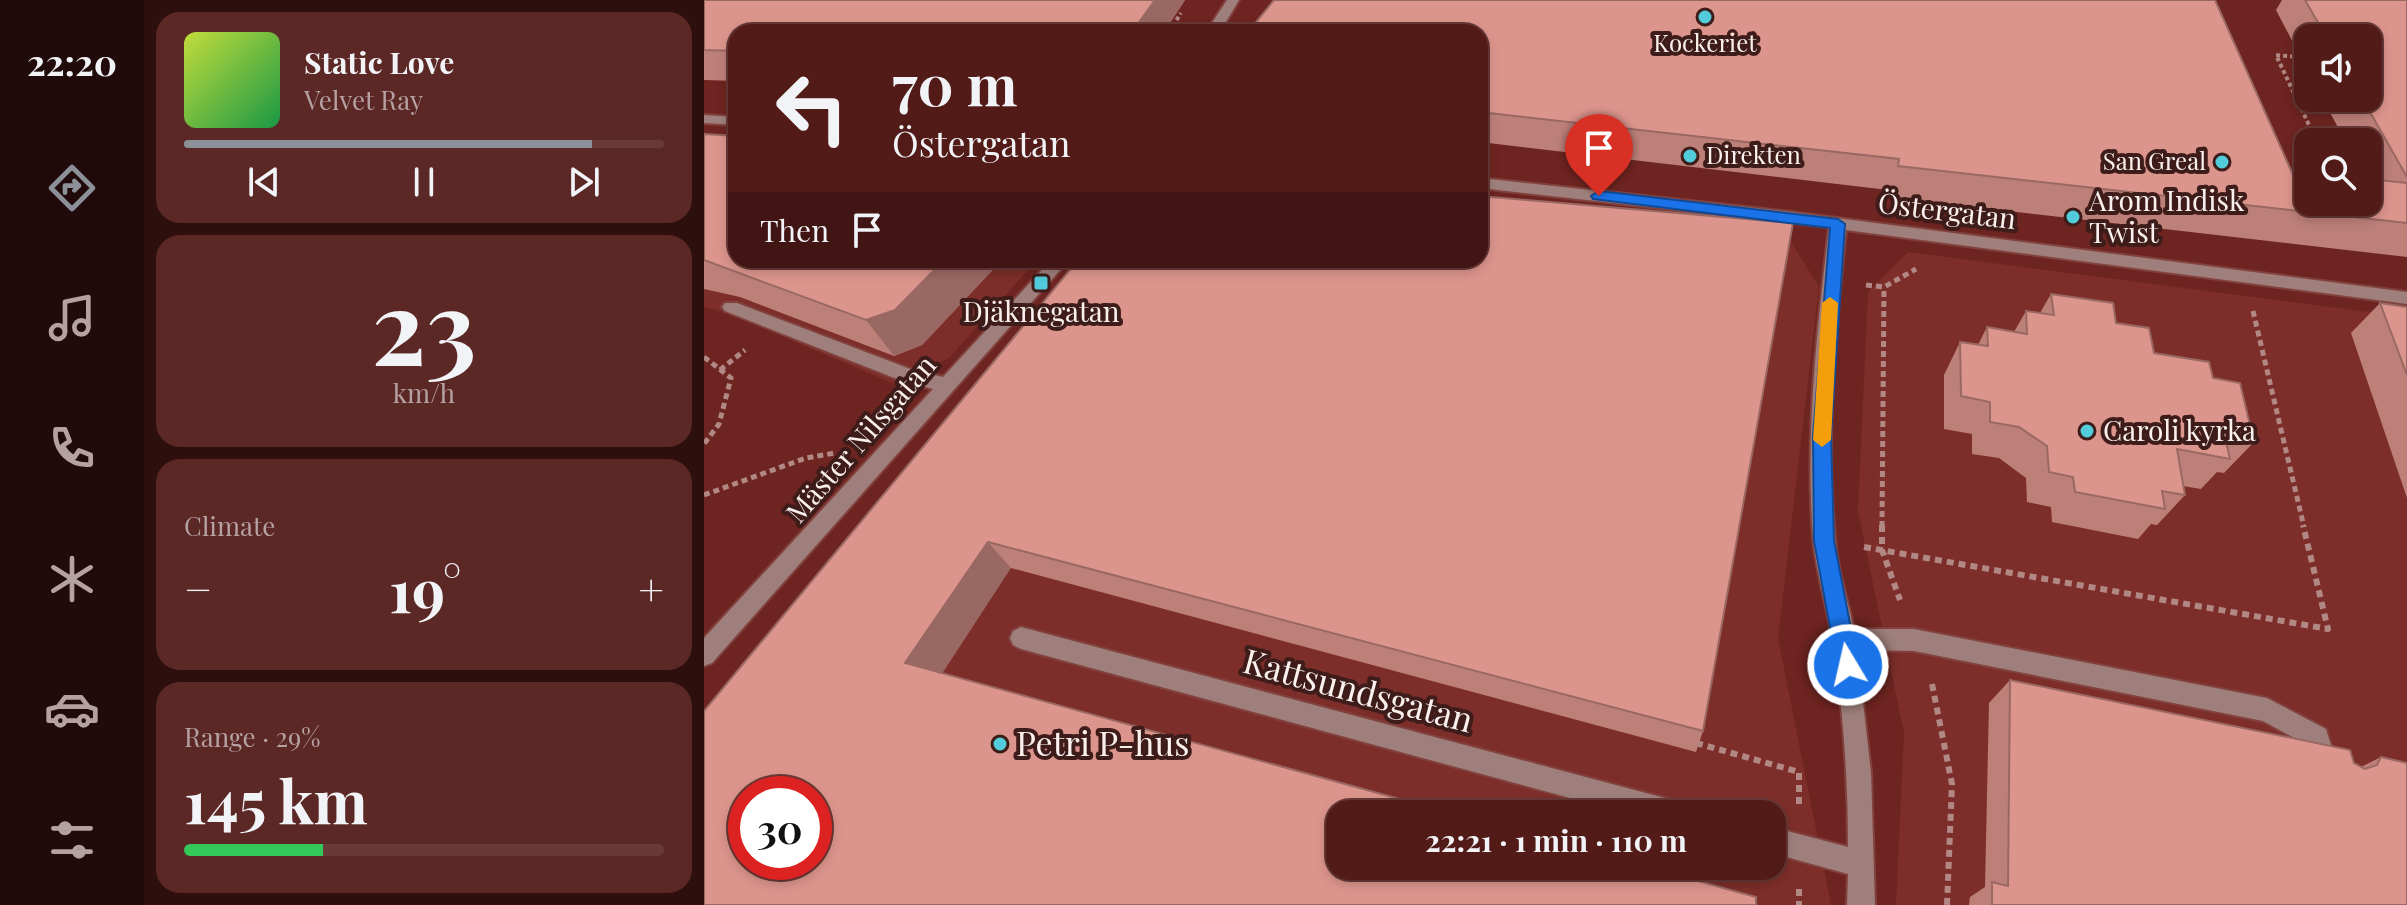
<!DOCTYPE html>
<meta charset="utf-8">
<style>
:root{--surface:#521b18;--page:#5c2825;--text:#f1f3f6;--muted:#b5a1a2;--line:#683937;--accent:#8c9099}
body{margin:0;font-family:"Playfair Display",serif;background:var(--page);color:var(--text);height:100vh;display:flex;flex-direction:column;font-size:30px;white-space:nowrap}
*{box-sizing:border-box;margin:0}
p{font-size:26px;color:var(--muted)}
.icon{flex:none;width:44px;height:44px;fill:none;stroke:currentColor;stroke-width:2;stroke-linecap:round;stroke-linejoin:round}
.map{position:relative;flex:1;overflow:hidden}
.panel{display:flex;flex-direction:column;gap:12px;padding:12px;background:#2d0f0d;width:560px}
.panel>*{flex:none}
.hud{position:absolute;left:24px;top:24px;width:760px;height:244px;border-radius:24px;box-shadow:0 4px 12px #0003,0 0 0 2px var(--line);background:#521b18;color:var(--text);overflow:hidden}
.fabs{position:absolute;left:1590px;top:24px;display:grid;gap:16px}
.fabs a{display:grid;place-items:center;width:88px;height:88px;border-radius:16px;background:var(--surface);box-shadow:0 4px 12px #0003,0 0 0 2px var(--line);font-size:40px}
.speed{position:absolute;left:24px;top:776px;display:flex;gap:16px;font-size:40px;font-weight:700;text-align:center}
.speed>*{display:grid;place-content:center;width:104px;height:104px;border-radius:50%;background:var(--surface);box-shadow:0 4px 12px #0003,0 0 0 2px var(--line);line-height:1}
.speed .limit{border:12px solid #d22;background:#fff;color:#111}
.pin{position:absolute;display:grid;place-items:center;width:68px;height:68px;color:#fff;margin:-82px -34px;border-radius:50% 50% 50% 0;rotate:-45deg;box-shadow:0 0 8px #0007}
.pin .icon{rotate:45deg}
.me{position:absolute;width:88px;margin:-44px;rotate:351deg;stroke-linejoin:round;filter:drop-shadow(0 0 6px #0008)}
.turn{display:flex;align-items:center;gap:28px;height:168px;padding:0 32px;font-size:36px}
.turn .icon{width:104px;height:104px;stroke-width:2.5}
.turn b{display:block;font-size:56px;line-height:68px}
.then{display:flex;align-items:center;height:76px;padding:0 32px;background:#0003;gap:16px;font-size:30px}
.big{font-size:60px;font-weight:700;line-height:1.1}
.panel .tile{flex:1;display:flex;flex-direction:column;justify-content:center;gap:12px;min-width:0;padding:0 28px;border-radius:24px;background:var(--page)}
.panel .dial{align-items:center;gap:0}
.dial b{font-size:104px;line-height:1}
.song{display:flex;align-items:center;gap:24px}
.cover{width:96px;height:96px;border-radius:12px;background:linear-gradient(135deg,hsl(70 70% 55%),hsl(140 70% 35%))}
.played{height:8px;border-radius:4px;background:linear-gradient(90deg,var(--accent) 85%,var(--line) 85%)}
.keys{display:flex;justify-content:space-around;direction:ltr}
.heat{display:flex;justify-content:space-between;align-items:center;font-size:44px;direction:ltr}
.charge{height:12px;border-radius:6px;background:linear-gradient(90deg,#34c759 29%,var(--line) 0)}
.trip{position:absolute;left:622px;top:800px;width:460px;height:80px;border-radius:24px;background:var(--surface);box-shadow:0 4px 12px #0003,0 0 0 2px var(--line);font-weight:700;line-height:80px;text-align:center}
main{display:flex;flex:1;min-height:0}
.dock{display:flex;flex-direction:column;width:144px;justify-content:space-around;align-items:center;background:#210b0a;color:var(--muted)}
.dock .icon{width:56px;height:56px}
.dock .current{color:var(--accent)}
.dock b{font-size:36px;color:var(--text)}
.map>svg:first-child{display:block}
</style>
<main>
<nav class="dock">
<b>22:20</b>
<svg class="icon current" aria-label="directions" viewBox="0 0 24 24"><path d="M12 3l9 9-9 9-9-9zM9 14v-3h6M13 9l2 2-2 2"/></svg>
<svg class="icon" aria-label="music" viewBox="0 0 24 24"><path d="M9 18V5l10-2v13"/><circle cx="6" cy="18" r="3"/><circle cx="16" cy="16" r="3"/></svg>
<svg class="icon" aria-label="phone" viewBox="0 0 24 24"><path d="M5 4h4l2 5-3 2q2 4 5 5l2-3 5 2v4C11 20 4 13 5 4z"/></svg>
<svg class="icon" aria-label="climate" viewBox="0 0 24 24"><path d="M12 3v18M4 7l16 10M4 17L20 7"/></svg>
<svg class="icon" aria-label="car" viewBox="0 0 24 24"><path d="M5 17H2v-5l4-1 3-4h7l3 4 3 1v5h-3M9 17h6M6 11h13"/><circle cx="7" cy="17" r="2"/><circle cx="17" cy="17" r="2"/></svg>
<svg class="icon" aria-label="filters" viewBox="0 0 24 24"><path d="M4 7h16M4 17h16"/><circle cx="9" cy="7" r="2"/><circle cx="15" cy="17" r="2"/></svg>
</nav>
<section class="panel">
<div class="tile">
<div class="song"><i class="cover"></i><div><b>Static Love</b><p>Velvet Ray</p></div></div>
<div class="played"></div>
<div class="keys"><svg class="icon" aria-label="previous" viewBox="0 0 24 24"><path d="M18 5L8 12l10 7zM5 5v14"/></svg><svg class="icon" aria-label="pause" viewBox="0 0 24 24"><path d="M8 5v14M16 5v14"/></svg><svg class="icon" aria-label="next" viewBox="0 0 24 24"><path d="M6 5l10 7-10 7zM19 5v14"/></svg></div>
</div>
<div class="tile dial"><b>23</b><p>km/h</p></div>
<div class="tile"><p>Climate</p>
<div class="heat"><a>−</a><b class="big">19°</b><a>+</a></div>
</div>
<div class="tile"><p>Range · 29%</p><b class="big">145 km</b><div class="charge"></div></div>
</section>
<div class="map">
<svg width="1703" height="905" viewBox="0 0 1703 905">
<rect width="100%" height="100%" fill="#6e2420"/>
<path fill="#7d2e2a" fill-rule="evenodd" d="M0,135l32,125h301l-88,98 -55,26 -165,-71 -25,-6z
M1079,229l36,58 -41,351 53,267h-1127v-165l776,-480zM42,794h68v68h-68zM636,814h432v52h-432z
M1204,252l499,65v588h-511l8,-172 -46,-222 10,-219z"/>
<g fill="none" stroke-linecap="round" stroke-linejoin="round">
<g stroke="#82413d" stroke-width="4">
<path id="minor" d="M523,0h12l-19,32h-14z
M0,115l32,2v8l-32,-2z
M776,178l311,34 616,80v12l-561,-74c-11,102 -21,205 -11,308 2,31 12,60 19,91h60l353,69 59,31 13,41 -4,9 -9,4 -9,-4 -10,-34 -44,-24 -349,-70 -57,-1 14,122 4,133h-28l1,-31 -76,-21v-26l76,20c0,-69 -5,-138 -15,-207 -6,-34 -17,-67 -20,-102 -8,-103 4,-208 16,-311l-349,-39z
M347,260h18l-357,403 -8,3v-28l229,-249 -31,-8 -177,-70 -3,-4 3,-4h12l176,67 30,7z
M317,627l655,174 9,4 4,9h-60l-608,-165 -8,-4 -3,-7 3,-7z"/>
</g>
<path stroke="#b28885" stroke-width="4" stroke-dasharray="4 3" stroke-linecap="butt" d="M465,32l12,-19
M1604,58l-32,-3 41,87"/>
<path stroke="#b28885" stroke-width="5" stroke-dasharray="6 4" stroke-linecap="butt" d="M1162,285l18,2 32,-18
M1549,311l51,216
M0,357l27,21 -12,46 -15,20
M16,370l25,-20
M0,495l102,-37 29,-5
M1178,527l2,-240"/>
<path stroke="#b28885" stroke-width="6" stroke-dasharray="7 5" stroke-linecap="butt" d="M1178,525v25l18,50
M1160,547l464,82 -25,-104
M1228,684l20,100 -5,121
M992,743l103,29v35
M1095,889v16"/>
<use href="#minor" fill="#9e7f7b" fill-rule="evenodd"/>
</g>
<path fill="#bd8079" d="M0,0h481l-21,32h-428v49l-32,-1z
M1578,0h125v257l-519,-60v-7l-408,-48v-110l819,156 9,-13v27h60v-60h-22l-24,-44h46v-60h-60v33l-32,-61z
M0,134l32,126h266l-80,85 -28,11 -154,-59 -36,-8z
M374,260l625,471 -7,21 -685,-184 -307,337z
M1347,294l65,29 38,30 59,25 41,64 -30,31 -7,-1 -16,17 -18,-3 2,9 -28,30 -6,-1 -13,15 -86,-17 -1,-15 -24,-5 -1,-24 -27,-20 -27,-4v-20l-28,-5v-54l16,-33 18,3 9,-18 27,5 12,-21 14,2z
M1676,303l27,4v191l-56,-165z
M1306,680l344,83 7,4 20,-10 26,148h-438l1,-8 15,-10 4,-184z"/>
<path fill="#9a6863" d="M451,0h30l-21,32h-32z
M240,260h58l-80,85 -28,11 -28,-36z
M284,542l23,26 -77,118 -29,-23z"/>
<path fill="#dc958d" stroke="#9a6863" stroke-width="2" fill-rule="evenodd" d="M0,0h451l-23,32h-396v19l-32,-1z
M570,0h941l92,206 1,-14v10h60v-23l39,4v40l-509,-57 1,-7 -419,-47v-80h-232z
M1601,0h102v177l-45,-79h6v-60h-41z
M0,134l32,2v124h208l-49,50 -29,10 -162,-60z
M776,196l313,27 -90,508 -715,-189 -83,121 549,151h-114v52h304l112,31v8h-1052v-194l374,-451h402zM42,794h68v68h-68z
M1347,294l62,9 3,20 33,5 5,25 55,9 4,16 27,5 14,59 -29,-5 5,22 -53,-10 8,46 -23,-4 3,18 -90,-17 -2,-15 -24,-5 -2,-26 -28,-19 -29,-5v-20l-29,-6 -1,-54 28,4 -1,-19 40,7 -1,-23 28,4z
M1676,303l27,4v68z
M1306,680l340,70 4,13 11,6 12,-4 4,-8 26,6v142h-415v-23l16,4z"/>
<path fill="#1a73e8" stroke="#114b97" stroke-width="2" d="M895,191l239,28 7,5 -14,212 3,105 24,124 -3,7 -7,3 -8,-3 -3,-7 -23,-124 -1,-105 17,-208 -237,-29 -2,-3z"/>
<path fill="#f59e0b" d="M1126,297l8,6 -7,137 -9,7 -9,-7 9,-137z"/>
<g fill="#52cbda" stroke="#3d1c19" stroke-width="3">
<circle cx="1001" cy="17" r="8"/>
<circle cx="986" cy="156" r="8"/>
<circle cx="1518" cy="162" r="8"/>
<circle cx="1369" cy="217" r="8"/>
<rect x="329" y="275" width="16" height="16" rx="4"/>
<circle cx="1383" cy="431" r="8"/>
<circle cx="296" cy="744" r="8"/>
</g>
<g text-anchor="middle" stroke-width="8" stroke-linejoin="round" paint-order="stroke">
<g font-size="24" fill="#faf1ef" stroke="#3d1c19">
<text x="1001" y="52">Kockeriet</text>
<text x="1002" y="164" text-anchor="start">Direkten</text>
<text x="1502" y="170" text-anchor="end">San Greal</text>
</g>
<g font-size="28" fill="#faf1ef" stroke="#3d1c19" text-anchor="start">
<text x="1385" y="211">Arom Indisk<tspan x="1385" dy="32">Twist</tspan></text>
<text x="337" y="322" text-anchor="middle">Djäknegatan</text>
<text x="1399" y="441">Caroli kyrka</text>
</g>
<g font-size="28" fill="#faf1ef" stroke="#3d1c19">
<text transform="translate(1243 211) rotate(7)" y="10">Östergatan</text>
<text transform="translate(157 439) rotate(-49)" y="10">Mäster Nilsgatan</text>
</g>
<g font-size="34" fill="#faf1ef" stroke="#3d1c19">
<text transform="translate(654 691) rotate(15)" y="12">Kattsundsgatan</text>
</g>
<g font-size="34" fill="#faf1ef" stroke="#3d1c19" text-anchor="start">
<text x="312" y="756">Petri P-hus</text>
</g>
</g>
</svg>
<div class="fabs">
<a><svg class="icon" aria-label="sound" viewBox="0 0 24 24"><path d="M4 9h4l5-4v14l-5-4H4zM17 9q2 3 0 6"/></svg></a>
<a><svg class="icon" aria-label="search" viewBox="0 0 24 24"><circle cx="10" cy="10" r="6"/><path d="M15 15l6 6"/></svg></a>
</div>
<div class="speed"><div class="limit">30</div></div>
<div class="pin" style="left:895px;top:196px;background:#d93025"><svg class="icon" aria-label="arrive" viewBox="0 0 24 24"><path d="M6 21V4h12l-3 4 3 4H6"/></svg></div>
<svg class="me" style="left:1144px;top:665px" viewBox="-20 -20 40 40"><circle r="17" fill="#1a73e8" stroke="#fff" stroke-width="3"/><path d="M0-11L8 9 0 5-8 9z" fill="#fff"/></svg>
<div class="trip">22:21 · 1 min · 110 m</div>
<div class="hud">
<div class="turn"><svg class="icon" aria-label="left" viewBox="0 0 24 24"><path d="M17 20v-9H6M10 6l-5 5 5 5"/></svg><div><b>70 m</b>Östergatan</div></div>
<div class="then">Then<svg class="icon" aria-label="arrive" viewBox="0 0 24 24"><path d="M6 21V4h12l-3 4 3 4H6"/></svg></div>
</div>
</div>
</main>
